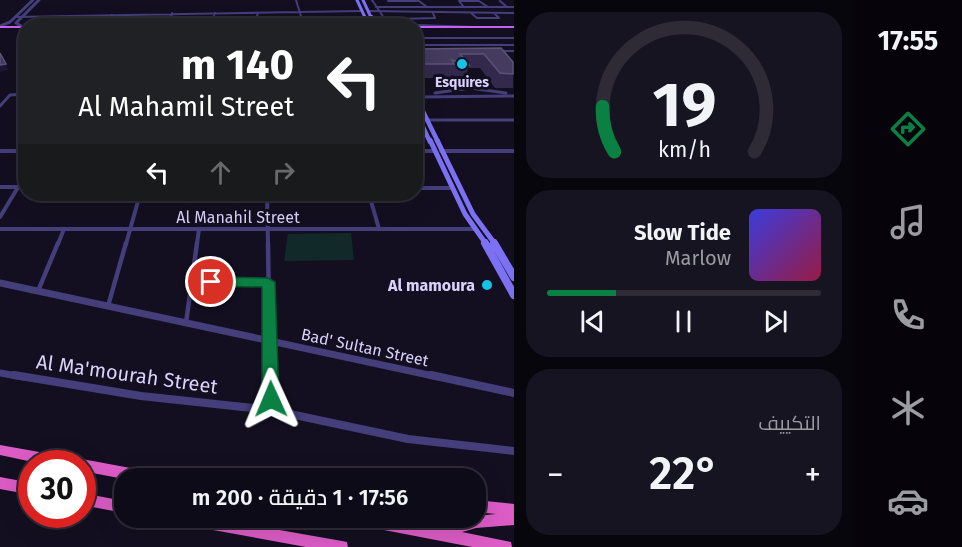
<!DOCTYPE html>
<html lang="ar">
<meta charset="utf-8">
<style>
:root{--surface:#0e0b18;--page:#171421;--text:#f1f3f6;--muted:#9b9ba2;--line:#2e2b37;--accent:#0b8043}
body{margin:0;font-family:"Fira Sans",Cairo,sans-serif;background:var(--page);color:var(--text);direction:rtl;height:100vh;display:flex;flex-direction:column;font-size:22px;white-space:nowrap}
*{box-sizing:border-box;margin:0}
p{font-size:20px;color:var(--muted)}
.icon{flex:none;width:33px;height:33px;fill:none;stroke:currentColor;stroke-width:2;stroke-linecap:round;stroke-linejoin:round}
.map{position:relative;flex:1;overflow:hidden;direction:ltr}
.drawer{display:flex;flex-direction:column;gap:12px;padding:12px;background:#08060d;width:340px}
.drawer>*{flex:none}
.hud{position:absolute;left:18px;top:18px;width:405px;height:183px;border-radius:24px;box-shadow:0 6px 24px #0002,0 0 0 2px var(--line);direction:rtl;background:#202124;color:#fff;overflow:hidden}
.speed{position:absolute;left:18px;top:450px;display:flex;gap:12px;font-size:30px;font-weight:700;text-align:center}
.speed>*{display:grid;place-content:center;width:78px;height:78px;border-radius:50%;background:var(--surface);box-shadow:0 6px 24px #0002,0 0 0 2px var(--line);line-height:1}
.speed .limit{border:9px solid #d22;background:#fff;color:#111}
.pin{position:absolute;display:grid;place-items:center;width:51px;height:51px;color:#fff;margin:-26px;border:3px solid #fff;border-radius:50%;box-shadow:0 2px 6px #0007}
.me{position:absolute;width:66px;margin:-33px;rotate:359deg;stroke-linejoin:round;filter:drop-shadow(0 0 4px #0008)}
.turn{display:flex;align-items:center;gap:21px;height:126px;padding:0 30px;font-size:27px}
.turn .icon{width:78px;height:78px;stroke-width:2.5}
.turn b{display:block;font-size:42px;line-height:51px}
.lanes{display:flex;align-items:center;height:57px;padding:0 30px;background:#0003;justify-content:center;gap:30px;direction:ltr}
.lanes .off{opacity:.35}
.big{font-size:45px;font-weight:600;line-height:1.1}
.drawer .tile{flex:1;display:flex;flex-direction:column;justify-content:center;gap:9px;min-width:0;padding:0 21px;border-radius:24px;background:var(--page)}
.drawer .dial{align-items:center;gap:0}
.dial svg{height:156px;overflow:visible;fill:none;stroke:var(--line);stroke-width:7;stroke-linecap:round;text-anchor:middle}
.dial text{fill:var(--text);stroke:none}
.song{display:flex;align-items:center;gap:18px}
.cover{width:72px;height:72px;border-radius:9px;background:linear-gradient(135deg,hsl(240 70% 55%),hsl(340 70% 35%))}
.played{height:6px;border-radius:3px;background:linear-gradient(90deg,var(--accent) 25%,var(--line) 25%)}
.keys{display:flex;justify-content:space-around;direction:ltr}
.heat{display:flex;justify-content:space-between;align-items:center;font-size:33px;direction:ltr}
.trip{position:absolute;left:114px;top:468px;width:372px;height:60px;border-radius:24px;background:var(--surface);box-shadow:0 6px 24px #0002,0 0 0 2px var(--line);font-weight:600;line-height:60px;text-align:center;direction:rtl}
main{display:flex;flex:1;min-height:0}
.tabs{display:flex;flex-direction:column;width:108px;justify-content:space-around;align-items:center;background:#06040a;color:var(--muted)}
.tabs .icon{width:42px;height:42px}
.tabs .on{color:var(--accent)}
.tabs b{font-size:27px;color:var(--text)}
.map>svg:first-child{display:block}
</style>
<main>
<nav class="tabs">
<b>17:55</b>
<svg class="icon on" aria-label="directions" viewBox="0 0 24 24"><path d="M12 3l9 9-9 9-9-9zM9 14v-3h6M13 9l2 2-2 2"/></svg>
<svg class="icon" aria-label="music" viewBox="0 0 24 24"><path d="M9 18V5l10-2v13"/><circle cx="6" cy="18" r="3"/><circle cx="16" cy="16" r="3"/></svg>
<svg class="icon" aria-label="phone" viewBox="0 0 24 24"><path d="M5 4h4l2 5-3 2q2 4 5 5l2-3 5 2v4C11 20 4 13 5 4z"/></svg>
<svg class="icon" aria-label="climate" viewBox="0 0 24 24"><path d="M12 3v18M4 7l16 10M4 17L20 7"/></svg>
<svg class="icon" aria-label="car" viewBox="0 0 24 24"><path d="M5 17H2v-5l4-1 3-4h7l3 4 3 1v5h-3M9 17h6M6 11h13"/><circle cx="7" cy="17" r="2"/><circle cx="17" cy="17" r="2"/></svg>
</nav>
<section class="drawer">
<div class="tile dial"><svg viewBox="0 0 100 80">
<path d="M14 69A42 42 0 1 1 86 69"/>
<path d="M14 69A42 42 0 0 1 8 46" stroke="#0b8043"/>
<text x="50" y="56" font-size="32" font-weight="700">19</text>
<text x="50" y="72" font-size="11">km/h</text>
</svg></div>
<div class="tile">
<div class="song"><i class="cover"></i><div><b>Slow Tide</b><p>Marlow</p></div></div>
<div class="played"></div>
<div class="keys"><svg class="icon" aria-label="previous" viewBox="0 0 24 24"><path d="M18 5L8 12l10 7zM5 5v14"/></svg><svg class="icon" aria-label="pause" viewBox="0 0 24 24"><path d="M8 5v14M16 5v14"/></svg><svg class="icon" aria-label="next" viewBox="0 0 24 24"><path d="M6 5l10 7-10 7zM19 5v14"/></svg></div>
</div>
<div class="tile"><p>التكييف</p>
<div class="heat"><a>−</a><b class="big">22°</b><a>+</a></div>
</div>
</section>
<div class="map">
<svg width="514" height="547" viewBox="0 0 514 547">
<rect width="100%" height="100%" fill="#130f20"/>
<path fill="#122929" d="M351,233l3,27 -70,1 4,-27z"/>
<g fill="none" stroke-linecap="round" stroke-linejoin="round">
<path stroke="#443e7b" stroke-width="2" d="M296,0l8,26
M372,0l16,24 87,3
M388,1h31l8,6
M500,1l7,6
M463,6l-4,-5h20l9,6
M376,7h138
M369,11l145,2
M215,13l-2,5 3,1h40l2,-6
M471,13l6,5h22l-5,-5
M112,15l2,5 53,-1 4,-1 1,-5
M15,17l347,-6
M301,19l45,-2
M399,19l36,-1 -2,-5
M85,26l10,-10
M416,38h98
M416,45h98
M498,51h16"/>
<path stroke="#443e7b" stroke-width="3" d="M435,93l35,-5 36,5
M418,97l96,-1
M0,106l10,-11 16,-1
M426,120h88"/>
<path stroke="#443e7b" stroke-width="4" d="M0,151h26
M416,151h18
M441,151h73
M0,187h26
M416,188h36
M267,194l1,50
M369,194l10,35
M0,217l26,-43
M0,229h475
M58,244l6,-15
M126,244l14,-50
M197,244l2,-15"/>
<path stroke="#443e7b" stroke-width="4.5" d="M268,243l2,134
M192,282h76
M38,291l20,-48
M108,306l18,-63
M186,323l11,-80"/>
<path stroke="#443e7b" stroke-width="6" d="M270,375l1,35"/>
<path stroke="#443e7b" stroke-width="3" d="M0,26l10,-4 23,-22
M23,27l-7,-4 23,-23"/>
<path stroke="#443e7b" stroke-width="7" d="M0,283l438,94
M0,373l23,4"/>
<path stroke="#443e7b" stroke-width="8" d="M14,375l127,21 130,14 137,29 106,12
M431,375l83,18"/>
<path stroke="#7c71f3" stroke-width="3" d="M357,0l12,26
M363,0l12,26"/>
<path stroke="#7c71f3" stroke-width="4.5" d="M416,91l3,3 -3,3
M416,97l22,45
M416,112l14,30"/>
<path stroke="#7c71f3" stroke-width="5" d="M430,140l35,74 21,30
M437,140l36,74 22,30"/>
<path stroke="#7c71f3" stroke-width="8" d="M485,243l29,52
M494,243l20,34"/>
<path fill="#c562f2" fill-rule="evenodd" d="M363,15l3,1v8l-3,2h-6l5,-3z
M370,15h2l12,8 21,3 -22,-1 -13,-8z
M0,26h26v2h-26z
M416,26h98v2h-98z"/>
<path fill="#db5cc5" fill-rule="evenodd" d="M0,445l73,13 5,4 4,-3 70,13 4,2 2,4 -34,1 -42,-8v-7h-40l-42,-9z
M0,477l32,6v12l-32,-6z
M82,493l42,8v12l-42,-8z
M476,500l38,4v21l-38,3 -14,4 44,9 5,1 1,5h-40l-119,-23 -4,-2 -2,-4h36l53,9 34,-9h6v-2l20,-2 -20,-2z
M174,518h38l130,23 5,1 1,5h-42l-126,-23 -4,-2z"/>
</g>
<path fill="#33294c" d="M501,48l12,14v26h-18l-15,-20h-12l-3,11 -14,-4v3h-29l-6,-11v-18z"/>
<path fill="#1e1733" d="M6,64l2,6 -8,2v-7z"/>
<path fill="#443b5f" stroke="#5c5377" stroke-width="1.5" d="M501,48l12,14v12l-13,-1 -16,-19h-24l9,11 -17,-5 2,4h-29l-9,-15z
M0,53l6,11 -6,1z"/>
<path fill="#0b8043" stroke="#07532c" stroke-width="1.5" d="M211,277l57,1 7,4 4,117 -2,5 -6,2 -6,-2 -3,-5v-112l-56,-1v-7z"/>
<g fill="#13c4e6" stroke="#130f20" stroke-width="2">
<circle cx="462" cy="64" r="6"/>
<circle cx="487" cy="285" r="6"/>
</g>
<g text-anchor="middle" stroke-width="6" stroke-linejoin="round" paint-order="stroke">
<g font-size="14" font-weight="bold" fill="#d9d2fb" stroke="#130f20">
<text x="462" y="87">Esquires</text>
</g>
<g font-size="16" fill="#d9d2fb" stroke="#130f20">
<text x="238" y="223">Al Manahil Street</text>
<text transform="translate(365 347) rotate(12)" y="6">Bad' Sultan Street</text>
</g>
<g font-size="16" font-weight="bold" fill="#d9d2fb" stroke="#130f20" text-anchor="end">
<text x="475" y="291">Al mamoura</text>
</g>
<g font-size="20" fill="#d9d2fb" stroke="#130f20">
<text transform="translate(127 374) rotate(8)" y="7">Al Ma'mourah Street</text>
</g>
</g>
</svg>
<div class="speed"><div class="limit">30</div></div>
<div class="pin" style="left:211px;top:282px;background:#d93025"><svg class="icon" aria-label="arrive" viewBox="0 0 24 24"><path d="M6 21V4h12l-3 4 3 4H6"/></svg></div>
<svg class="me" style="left:271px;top:399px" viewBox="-20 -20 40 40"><path d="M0-17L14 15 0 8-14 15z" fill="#0b8043" stroke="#fff" stroke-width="4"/></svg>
<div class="trip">17:56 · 1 دقيقة · 200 m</div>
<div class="hud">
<div class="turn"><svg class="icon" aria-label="left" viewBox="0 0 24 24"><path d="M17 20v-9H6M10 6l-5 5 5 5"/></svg><div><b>140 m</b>Al Mahamil Street</div></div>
<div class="lanes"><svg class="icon" aria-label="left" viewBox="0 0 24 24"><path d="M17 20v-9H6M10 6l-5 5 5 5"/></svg><svg class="icon off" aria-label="ahead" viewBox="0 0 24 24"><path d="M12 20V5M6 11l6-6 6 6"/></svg><svg class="icon off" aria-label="right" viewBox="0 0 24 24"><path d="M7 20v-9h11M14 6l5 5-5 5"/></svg></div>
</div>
</div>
</main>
